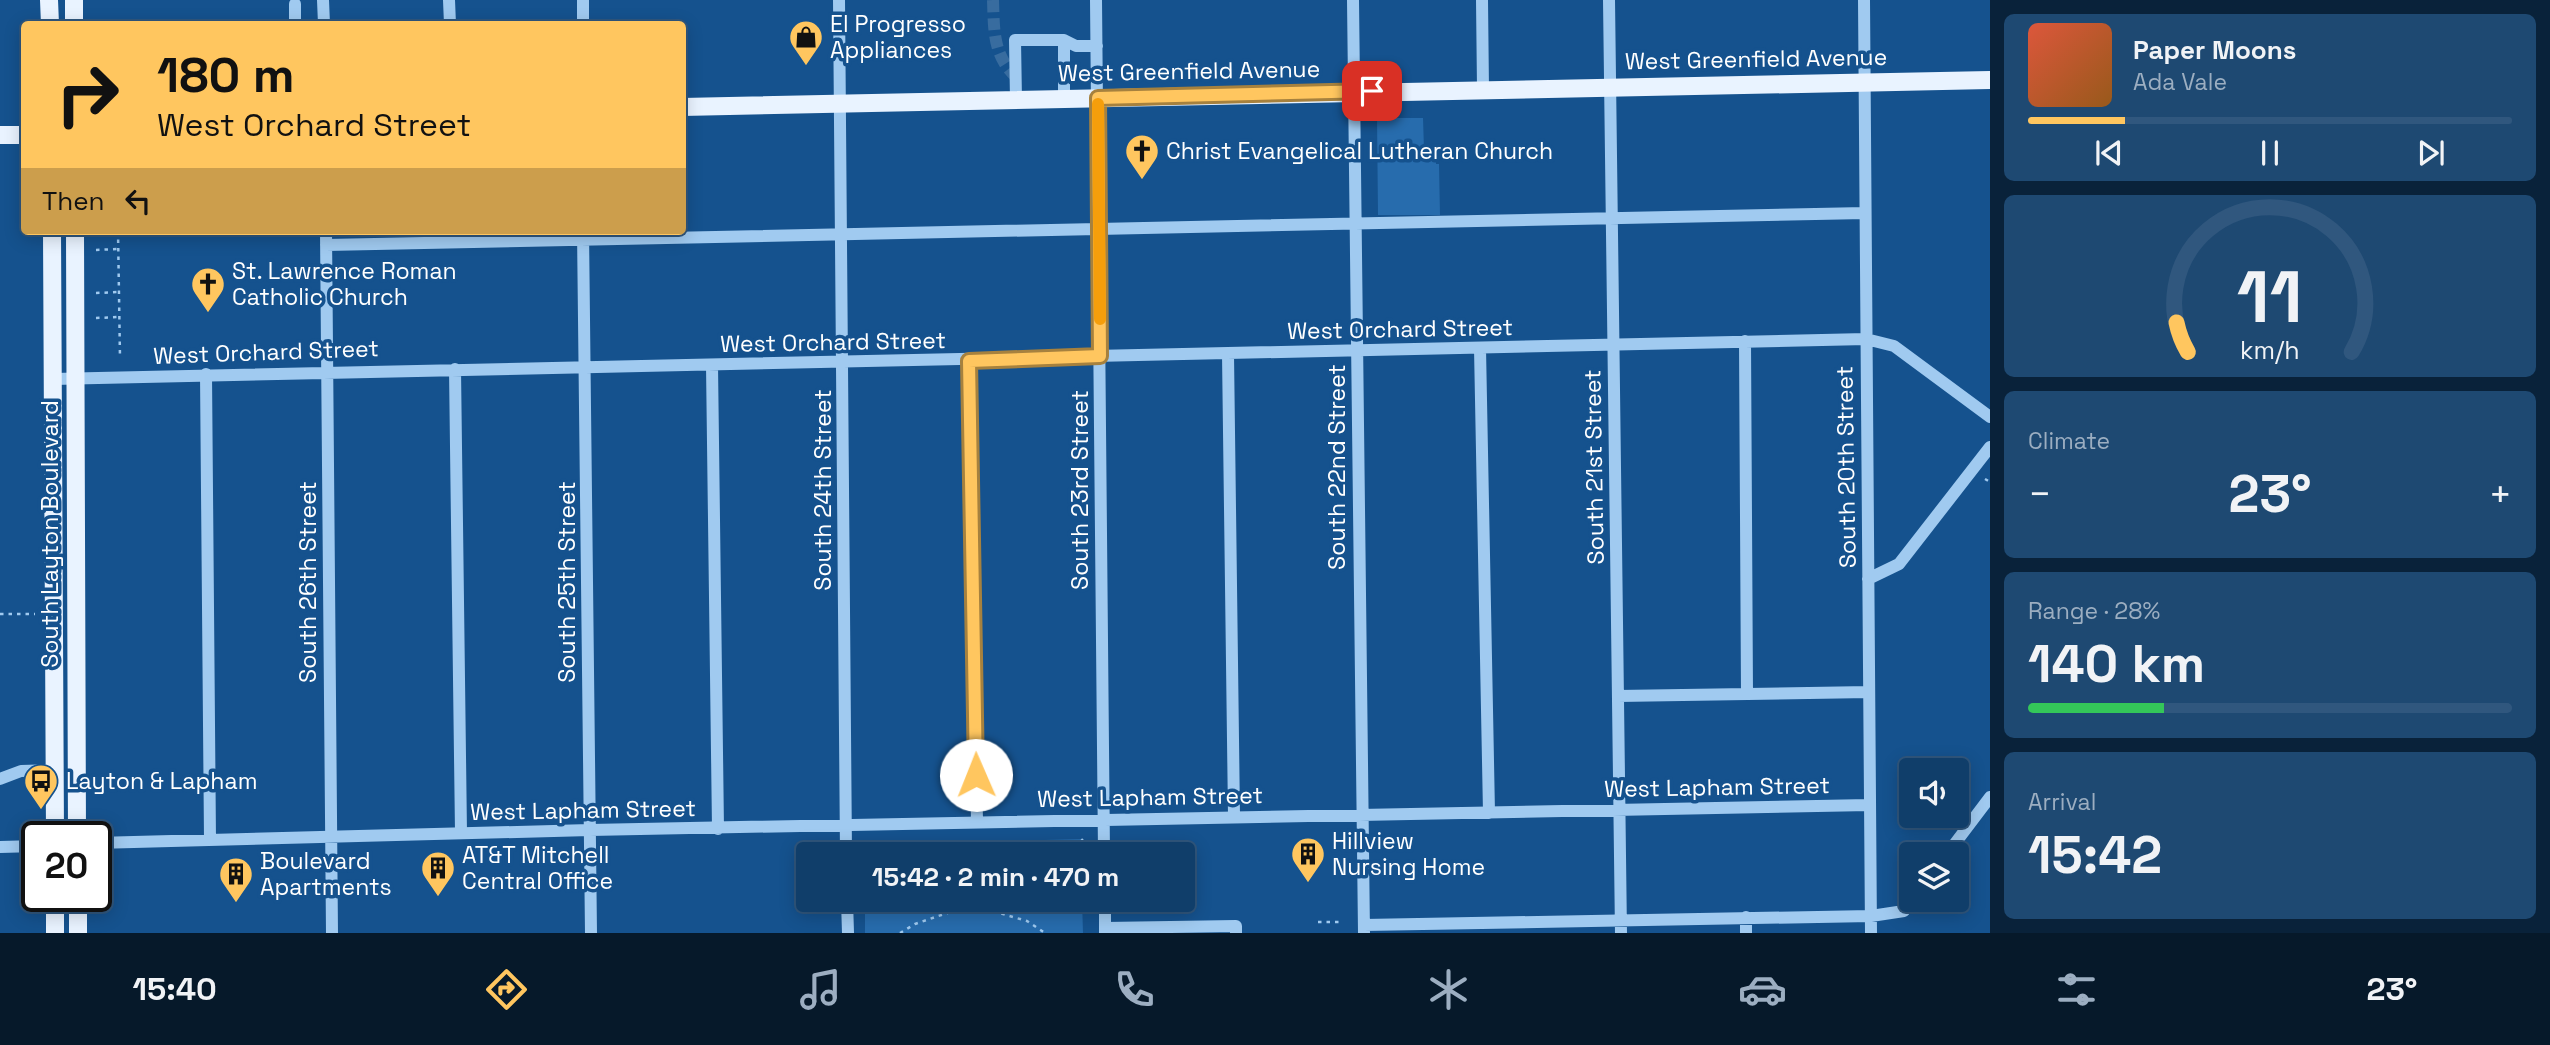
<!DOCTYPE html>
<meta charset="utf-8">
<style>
:root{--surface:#103e6a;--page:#1e4972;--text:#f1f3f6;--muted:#9caec1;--line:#30577e;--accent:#ffc65f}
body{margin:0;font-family:"Space Grotesk",sans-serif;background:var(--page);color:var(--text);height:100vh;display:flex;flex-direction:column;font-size:26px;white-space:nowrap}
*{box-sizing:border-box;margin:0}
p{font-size:23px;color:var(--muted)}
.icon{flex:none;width:38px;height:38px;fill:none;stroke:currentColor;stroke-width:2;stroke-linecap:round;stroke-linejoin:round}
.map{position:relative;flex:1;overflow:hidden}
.panel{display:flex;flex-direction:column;gap:14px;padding:14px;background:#09223a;width:560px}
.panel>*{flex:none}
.banner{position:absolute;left:21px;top:21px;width:665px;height:214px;border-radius:7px;box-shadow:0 4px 18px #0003,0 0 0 2px var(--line);background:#ffc65f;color:#111;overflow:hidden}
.controls{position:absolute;left:1899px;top:758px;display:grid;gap:14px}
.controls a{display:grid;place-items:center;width:70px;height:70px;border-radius:7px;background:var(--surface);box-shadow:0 4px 18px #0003,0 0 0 2px var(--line);font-size:35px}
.speed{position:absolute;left:21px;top:821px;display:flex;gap:14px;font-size:35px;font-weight:700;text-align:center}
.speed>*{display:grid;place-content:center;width:91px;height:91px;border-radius:50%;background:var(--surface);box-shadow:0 4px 18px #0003,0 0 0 2px var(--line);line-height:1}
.speed .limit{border:4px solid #111;border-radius:10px;background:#fff;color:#111}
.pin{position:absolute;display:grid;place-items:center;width:60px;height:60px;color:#fff;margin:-30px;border-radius:14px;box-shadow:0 4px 10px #0006}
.me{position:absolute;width:77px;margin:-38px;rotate:359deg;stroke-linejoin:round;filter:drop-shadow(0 0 5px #0008)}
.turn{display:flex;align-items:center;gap:24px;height:147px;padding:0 21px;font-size:32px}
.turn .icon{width:91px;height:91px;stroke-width:2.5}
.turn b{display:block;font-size:49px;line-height:60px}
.then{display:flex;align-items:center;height:66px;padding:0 21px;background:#0003;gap:14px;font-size:26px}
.big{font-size:52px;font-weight:600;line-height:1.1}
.panel .tile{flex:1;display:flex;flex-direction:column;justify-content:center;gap:10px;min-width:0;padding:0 24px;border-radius:10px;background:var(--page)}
.panel .dial{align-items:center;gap:0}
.dial svg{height:182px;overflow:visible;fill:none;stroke:var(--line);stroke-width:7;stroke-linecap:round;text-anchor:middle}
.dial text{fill:var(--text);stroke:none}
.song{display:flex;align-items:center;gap:21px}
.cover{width:84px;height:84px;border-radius:10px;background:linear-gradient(135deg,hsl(10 70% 55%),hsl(30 70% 35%))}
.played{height:7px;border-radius:4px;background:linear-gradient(90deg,var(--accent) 20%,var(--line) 20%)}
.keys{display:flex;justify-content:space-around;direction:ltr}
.heat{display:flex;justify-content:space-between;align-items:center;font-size:38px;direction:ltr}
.charge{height:10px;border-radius:5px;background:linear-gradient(90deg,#34c759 28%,var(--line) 0)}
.trip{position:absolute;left:796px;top:842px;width:399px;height:70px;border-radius:7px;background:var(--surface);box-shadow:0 4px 18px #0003,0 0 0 2px var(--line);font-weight:600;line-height:70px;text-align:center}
.dock{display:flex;height:112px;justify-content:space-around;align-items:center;background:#06192a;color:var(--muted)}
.dock .icon{width:49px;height:49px}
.dock .selected{color:var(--accent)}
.dock b{font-size:32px;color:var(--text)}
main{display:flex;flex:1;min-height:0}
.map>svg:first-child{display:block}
</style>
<main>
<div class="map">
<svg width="1990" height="933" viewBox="0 0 1990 933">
<rect width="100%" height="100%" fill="#15528e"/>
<path fill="#276cad" d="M1377,118h46l1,31 12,1v14h3l1,51h-62z
M1082,839v15h-217v-9z
M865,900h217l1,33h-218z"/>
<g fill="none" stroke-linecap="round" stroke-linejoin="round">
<path stroke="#386c9f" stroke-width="12" stroke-dasharray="12 6" stroke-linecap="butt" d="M993,0c1,31 0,55 23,77"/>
<path stroke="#a0caf0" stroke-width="2.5" stroke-dasharray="3.5 5" stroke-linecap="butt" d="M118,231l2,127
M96,250l22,-1
M96,293l23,-1
M96,318l23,-1
M1985,479l5,3
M0,614h35
M863,843l11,11
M1069,854l15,-16
M948,900l14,8 23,1 11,-9
M985,909l42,12 18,12
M1318,922h25
M900,933l15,-9 47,-16"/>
<path stroke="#a0caf0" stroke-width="12" d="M323,0l1,24
M449,0l1,24
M583,0v24
M839,0l7,854
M1096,0l8,854
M1353,0l11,933
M1482,0l1,89
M1609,0l12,933
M1864,0l7,933
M295,4v20
M1064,40v59
M1016,100l-1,-60h49l12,6h21
M326,231l6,702
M583,231l8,702
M326,245l1539,-32
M1745,341l2,353
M1480,348l9,465
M1228,354l6,462
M969,361l8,461
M712,365l6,464
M455,369l6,464
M206,374l4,466
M53,379l1813,-40 28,7 96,71
M1868,579l31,-15 91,-117
M1618,696l251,-4
M0,779l21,-8 34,-1
M96,843l494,-13 1279,-25
M0,847l37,-1
M1947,854l43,-57
M847,900l1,33
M1105,900v33
M1746,917v16
M1364,925l507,-9 33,-5 8,-11
M1105,928l131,-2v7"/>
<path stroke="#e9f3ff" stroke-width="18" d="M49,0l1,24
M74,0v24
M682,107l1308,-27
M0,135h24
M52,231l3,605
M75,231l2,605
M78,896v37
M55,933v-37"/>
</g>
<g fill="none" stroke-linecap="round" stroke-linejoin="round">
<g stroke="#a6813e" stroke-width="18">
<path id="route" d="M976,775l-7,-414 131,-5 -2,-258 274,-7"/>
</g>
<use href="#route" stroke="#ffc65f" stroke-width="12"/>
<path stroke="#f59e0b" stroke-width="12" d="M1098,104l2,215"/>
</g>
<defs>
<g id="shop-pin" transform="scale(1.75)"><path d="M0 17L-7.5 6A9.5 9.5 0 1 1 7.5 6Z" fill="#ffc65f" stroke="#15528e"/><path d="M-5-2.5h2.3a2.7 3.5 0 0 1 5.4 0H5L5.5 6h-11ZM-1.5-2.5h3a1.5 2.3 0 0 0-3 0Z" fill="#111"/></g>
<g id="church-pin" transform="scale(1.75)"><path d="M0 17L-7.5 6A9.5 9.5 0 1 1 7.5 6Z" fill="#ffc65f" stroke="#15528e"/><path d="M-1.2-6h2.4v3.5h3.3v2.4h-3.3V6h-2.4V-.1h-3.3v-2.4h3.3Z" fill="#111"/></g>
<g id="bus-pin" transform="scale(1.75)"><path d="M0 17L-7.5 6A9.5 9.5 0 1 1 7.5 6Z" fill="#ffc65f" stroke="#15528e"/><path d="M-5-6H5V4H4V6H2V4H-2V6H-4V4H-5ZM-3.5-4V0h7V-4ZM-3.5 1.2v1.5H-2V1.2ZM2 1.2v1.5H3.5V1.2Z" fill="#111"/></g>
<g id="building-pin" transform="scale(1.75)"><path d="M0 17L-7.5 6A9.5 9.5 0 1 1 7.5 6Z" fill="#ffc65f" stroke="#15528e"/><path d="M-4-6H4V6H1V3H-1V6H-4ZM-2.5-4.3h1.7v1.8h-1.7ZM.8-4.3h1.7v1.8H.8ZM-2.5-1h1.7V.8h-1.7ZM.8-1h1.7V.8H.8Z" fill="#111"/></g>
</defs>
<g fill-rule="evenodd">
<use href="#shop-pin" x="806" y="37"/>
<use href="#church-pin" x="1142" y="151"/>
<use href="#church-pin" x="208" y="284"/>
<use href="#bus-pin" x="41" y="781"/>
<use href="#building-pin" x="1308" y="854"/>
<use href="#building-pin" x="438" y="868"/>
<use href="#building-pin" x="236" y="874"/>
</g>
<g text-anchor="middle" stroke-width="7" stroke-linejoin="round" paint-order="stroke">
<g font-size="23" fill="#fff" stroke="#15528e" text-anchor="start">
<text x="830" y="32">El Progresso<tspan x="830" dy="26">Appliances</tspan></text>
<text x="1166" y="159">Christ Evangelical Lutheran Church</text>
<text x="232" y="279">St. Lawrence Roman<tspan x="232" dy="26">Catholic Church</tspan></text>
<text x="66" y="789">Layton &amp; Lapham</text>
<text x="1332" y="849">Hillview<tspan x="1332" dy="26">Nursing Home</tspan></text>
<text x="462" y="863">AT&amp;T Mitchell<tspan x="462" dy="26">Central Office</tspan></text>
<text x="260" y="869">Boulevard<tspan x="260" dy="26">Apartments</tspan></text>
</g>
<g font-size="23" fill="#fff" stroke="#15528e">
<text transform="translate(1756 59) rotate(-1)" y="8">West Greenfield Avenue</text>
<text transform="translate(1189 71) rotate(-1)" y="8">West Greenfield Avenue</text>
<text transform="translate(1400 329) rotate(-1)" y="8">West Orchard Street</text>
<text transform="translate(833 342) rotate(-1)" y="8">West Orchard Street</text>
<text transform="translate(266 352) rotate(-2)" y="8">West Orchard Street</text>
<text transform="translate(1337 467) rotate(-90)" y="8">South 22nd Street</text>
<text transform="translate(1594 467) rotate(-91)" y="8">South 21st Street</text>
<text transform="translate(1846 467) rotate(-91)" y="8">South 20th Street</text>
<text transform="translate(823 490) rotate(-90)" y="8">South 24th Street</text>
<text transform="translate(1080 490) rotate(-90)" y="8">South 23rd Street</text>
<text transform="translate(50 534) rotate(-90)" y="8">South Layton Boulevard</text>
<text transform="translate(308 582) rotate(-90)" y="8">South 26th Street</text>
<text transform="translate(567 582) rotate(-90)" y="8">South 25th Street</text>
<text transform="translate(1717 787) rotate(-1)" y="8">West Lapham Street</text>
<text transform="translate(1150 797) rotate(-1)" y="8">West Lapham Street</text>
<text transform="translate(583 810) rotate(-1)" y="8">West Lapham Street</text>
</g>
</g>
</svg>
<div class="controls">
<a><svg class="icon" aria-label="sound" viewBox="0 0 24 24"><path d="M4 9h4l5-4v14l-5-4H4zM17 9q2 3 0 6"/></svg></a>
<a><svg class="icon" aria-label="layers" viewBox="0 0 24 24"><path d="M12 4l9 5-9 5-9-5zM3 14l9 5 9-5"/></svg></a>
</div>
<div class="speed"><div class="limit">20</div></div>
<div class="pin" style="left:1372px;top:91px;background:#d93025"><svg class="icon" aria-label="arrive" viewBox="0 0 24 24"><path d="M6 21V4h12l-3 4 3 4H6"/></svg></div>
<svg class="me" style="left:976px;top:775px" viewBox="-20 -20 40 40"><circle r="19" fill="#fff"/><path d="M0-13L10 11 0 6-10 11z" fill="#ffc65f"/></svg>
<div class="trip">15:42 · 2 min · 470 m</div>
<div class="banner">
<div class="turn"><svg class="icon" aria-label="right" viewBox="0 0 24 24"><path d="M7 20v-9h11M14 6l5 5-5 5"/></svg><div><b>180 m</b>West Orchard Street</div></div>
<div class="then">Then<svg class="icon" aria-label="left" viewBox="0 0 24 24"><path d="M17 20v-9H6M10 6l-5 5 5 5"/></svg></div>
</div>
</div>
<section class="panel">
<div class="tile">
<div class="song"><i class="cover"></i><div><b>Paper Moons</b><p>Ada Vale</p></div></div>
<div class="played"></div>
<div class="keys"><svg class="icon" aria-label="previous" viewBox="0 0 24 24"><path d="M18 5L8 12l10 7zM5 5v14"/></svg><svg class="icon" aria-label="pause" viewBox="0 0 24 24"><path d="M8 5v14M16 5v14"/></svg><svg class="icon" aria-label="next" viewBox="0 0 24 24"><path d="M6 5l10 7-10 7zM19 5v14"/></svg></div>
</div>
<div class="tile dial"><svg viewBox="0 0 100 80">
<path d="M14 69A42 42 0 1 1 86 69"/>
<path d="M14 69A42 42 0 0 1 9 56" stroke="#ffc65f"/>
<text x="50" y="56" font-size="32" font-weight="700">11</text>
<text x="50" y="72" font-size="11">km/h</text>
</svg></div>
<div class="tile"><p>Climate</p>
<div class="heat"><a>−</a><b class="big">23°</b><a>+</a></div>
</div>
<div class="tile"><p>Range · 28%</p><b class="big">140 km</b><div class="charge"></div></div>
<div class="tile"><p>Arrival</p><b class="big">15:42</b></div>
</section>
</main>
<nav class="dock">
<b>15:40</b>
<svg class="icon selected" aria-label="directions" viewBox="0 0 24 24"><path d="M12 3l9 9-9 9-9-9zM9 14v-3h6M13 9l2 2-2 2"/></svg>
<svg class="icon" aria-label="music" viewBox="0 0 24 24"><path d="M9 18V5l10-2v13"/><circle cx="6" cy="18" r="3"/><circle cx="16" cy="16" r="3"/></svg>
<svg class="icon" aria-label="phone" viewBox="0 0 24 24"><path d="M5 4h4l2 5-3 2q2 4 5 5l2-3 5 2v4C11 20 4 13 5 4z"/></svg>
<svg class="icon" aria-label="climate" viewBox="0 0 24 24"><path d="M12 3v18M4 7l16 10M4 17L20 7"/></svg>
<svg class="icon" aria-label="car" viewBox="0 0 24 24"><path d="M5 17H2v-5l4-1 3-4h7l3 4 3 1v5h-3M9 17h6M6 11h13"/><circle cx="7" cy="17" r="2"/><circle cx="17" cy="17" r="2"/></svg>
<svg class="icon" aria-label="filters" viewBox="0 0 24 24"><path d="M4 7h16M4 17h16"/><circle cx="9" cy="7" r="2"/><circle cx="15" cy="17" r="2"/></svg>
<b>23°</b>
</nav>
